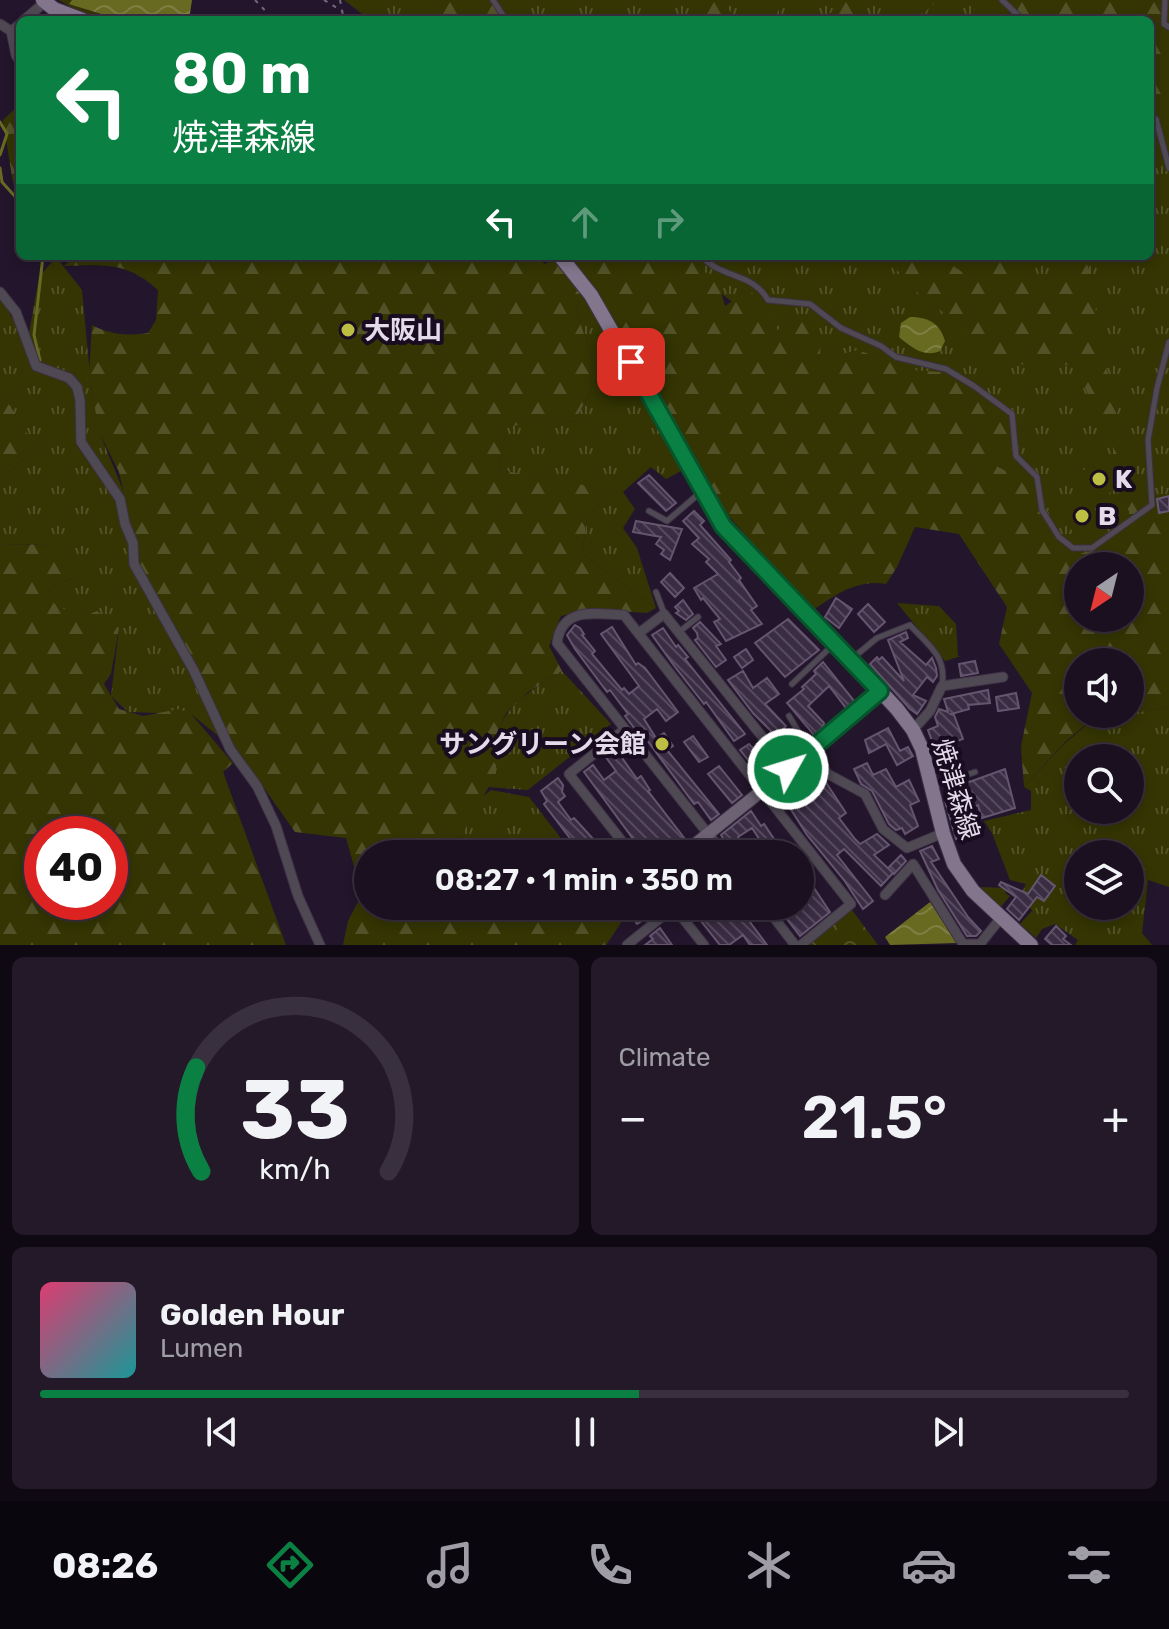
<!DOCTYPE html>
<meta charset="utf-8">
<style>
:root{--surface:#1a1020;--page:#231929;--text:#f1f3f6;--muted:#9f9da5;--line:#38303e;--accent:#0b8043}
body{margin:0;font-family:Rubik,"Noto Sans JP",sans-serif;background:var(--page);color:var(--text);height:100vh;display:flex;flex-direction:column;font-size:30px;white-space:nowrap}
*{box-sizing:border-box;margin:0}
p{font-size:26px;color:var(--muted)}
.icon{flex:none;width:44px;height:44px;fill:none;stroke:currentColor;stroke-width:2;stroke-linecap:round;stroke-linejoin:round}
.map{position:relative;height:945px;overflow:hidden}
.drawer{display:flex;flex-direction:column;gap:12px;padding:12px;background:#0e0912;flex:1}
.drawer>*{flex:none}
.banner{position:absolute;left:16px;top:16px;width:1138px;height:244px;border-radius:12px;box-shadow:0 4px 12px #0003,0 0 0 2px var(--line);background:#0b8043;color:#fff;overflow:hidden}
.needle{width:52px;rotate:215deg}
.tools{position:absolute;left:1064px;top:552px;display:grid;gap:16px}
.tools a{display:grid;place-items:center;width:80px;height:80px;border-radius:50%;background:var(--surface);box-shadow:0 4px 12px #0003,0 0 0 2px var(--line);font-size:40px}
.speed{position:absolute;left:24px;top:816px;display:flex;gap:16px;font-size:40px;font-weight:700;text-align:center}
.speed>*{display:grid;place-content:center;width:104px;height:104px;border-radius:50%;background:var(--surface);box-shadow:0 4px 12px #0003,0 0 0 2px var(--line);line-height:1}
.speed .limit{border:12px solid #d22;background:#fff;color:#111}
.pin{position:absolute;display:grid;place-items:center;width:68px;height:68px;color:#fff;margin:-34px;border-radius:16px;box-shadow:0 4px 12px #0006}
.me{position:absolute;width:88px;margin:-44px;rotate:51deg;stroke-linejoin:round;filter:drop-shadow(0 0 6px #0008)}
.turn{display:flex;align-items:center;gap:28px;height:168px;padding:0 24px;font-size:36px}
.turn .icon{width:104px;height:104px;stroke-width:2.5}
.turn b{display:block;font-size:56px;line-height:68px}
.lanes{display:flex;align-items:center;height:76px;padding:0 24px;background:#0003;justify-content:center;gap:40px;direction:ltr}
.lanes .off{opacity:.35}
.big{font-size:60px;font-weight:600;line-height:1.1}
.drawer .tile{flex:1;display:flex;flex-direction:column;justify-content:center;gap:12px;min-width:0;padding:0 28px;border-radius:12px;background:var(--page)}
.drawer .dial{align-items:center;gap:0}
.dial svg{height:208px;overflow:visible;fill:none;stroke:var(--line);stroke-width:7;stroke-linecap:round;text-anchor:middle}
.dial text{fill:var(--text);stroke:none}
.song{display:flex;align-items:center;gap:24px}
.cover{width:96px;height:96px;border-radius:12px;background:linear-gradient(135deg,hsl(340 70% 55%),hsl(180 70% 35%))}
.played{height:8px;border-radius:4px;background:linear-gradient(90deg,var(--accent) 55%,var(--line) 55%)}
.keys{display:flex;justify-content:space-around;direction:ltr}
.heat{display:flex;justify-content:space-between;align-items:center;font-size:44px;direction:ltr}
.drawer .tiles{flex:1;display:grid;gap:12px;grid-template-columns:1fr 1fr}
.tile:last-child{grid-column:span 2}
.trip{position:absolute;left:354px;top:840px;width:460px;height:80px;border-radius:40px;background:var(--surface);box-shadow:0 4px 12px #0003,0 0 0 2px var(--line);font-weight:600;line-height:80px;text-align:center}
.tabs{display:flex;height:128px;justify-content:space-around;align-items:center;background:#0a060d;color:var(--muted)}
.tabs .icon{width:56px;height:56px}
.tabs .on{color:var(--accent)}
.tabs b{font-size:36px;color:var(--text)}
.map>svg:first-child{display:block}
</style>
<div class="map">
<svg width="1169" height="945" viewBox="0 0 1169 945">
<defs>
<pattern id="grass-tufts" width="24" height="20" patternUnits="userSpaceOnUse" patternTransform="scale(2)"><rect width="24" height="20" fill="#343503"/><path d="M3 7l-1-3M5 7V3M7 7l1-3M15 17l-1-3M17 17v-4M19 17l1-3" fill="none" stroke="#515228"/></pattern>
<pattern id="forest-firs" width="22" height="20" patternUnits="userSpaceOnUse" patternTransform="scale(2)"><rect width="22" height="20" fill="#343503"/><path d="M5 1l3.5 6h-7zM16 11l3.5 6h-7z" fill="#515228"/></pattern>
<pattern id="park-crowns" width="20" height="18" patternUnits="userSpaceOnUse" patternTransform="scale(2)"><rect width="20" height="18" fill="#343503"/><path d="M2 6a3 3 0 1 1 6 0M12 15a3 3 0 1 1 6 0" fill="none" stroke="#515228"/></pattern>
<pattern id="water-waves" width="16" height="10" patternUnits="userSpaceOnUse" patternTransform="scale(2)"><rect width="16" height="10" fill="#696a22"/><path d="M0 5q4-4 8 0t8 0" fill="none" stroke="#7e7f42"/></pattern>
<pattern id="building-back-hatch" width="6" height="6" patternUnits="userSpaceOnUse" patternTransform="scale(2)"><rect width="6" height="6" fill="#3a2c43"/><path d="M-1 5l2 2M0 0l6 6M5-1l2 2" fill="none" stroke="#564a5e"/></pattern>
</defs>
<rect width="100%" height="100%" fill="#23152b"/>
<path fill="url(#grass-tufts)" fill-rule="evenodd" d="M59,0h13l-2,4 47,16c-23,0 -39,-8 -58,-20z
M344,0h711l21,20h-706z
M1150,91l19,18v436l-91,21v5l-405,-315h477z
M56,257l26,33 9,96 11,53 125,304 -36,-29 -63,-2 -17,-16 8,-68 -40,-9 -25,-15 -5,-15 24,-11 -23,-34 -50,1v-64l35,-32 -35,-57v-96l27,49 12,-68z
M585,292l100,177 -19,10 -15,-12 -28,25 12,17 -12,19 14,20 19,60 -74,-54 5,-35 23,-28 -111,-21 8,-45 68,-4 23,-45 -22,-66z
M897,603l42,3 17,18 2,32h3l-16,5z
M562,671l49,53 -83,66 -40,-3c11,-18 7,-35 11,-56 6,-28 41,-46 63,-60z
M1169,708v179l-21,-7 -6,53 10,12h-77l3,-5 -23,-16 -13,5 -6,9 -16,-14 12,-13 -10,-19 4,-8 -16,-4 -18,-47 -8,-12 47,-11v-19l-7,-4 39,-42 33,-28zM1078,758h52v52h-52zM1078,854h52v52h-52z
M491,790l38,7 44,57h-122l31,-57z
M980,887l29,1 -4,5 5,3 -10,12z
M466,906h147l10,14 -151,-5z"/>
<path fill="url(#forest-firs)" fill-rule="evenodd" d="M426,0h83l11,20h-85z
M687,0h34l16,20h-39l-4,-11z
M841,0h19l-5,6 3,6 -5,8h-42l22,-8z
M905,0h32l-12,12 -15,8 -6,-2 -1,-15z
M1006,0h163v163l-6,-21 -13,-15v-107h-130z
M20,104v86l-7,-7 -10,-63z
M76,256h457l12,8 13,-8h132l16,17 10,2 9,31 24,-16 28,27 -1,14 20,-14 25,20 -1,19 7,8 15,-10 16,-4 53,20 30,2 37,20 23,21 9,32 -13,5 1,17 19,10 32,36 8,27 25,13 13,-3c9,-12 11,-21 27,-23l7,-8v-8l-11,-12 2,-22 -8,-35 -15,-23 -19,-51 -27,-7 -26,4 -25,-4 -15,-8 -49,-47 -22,-16 -29,-34h54l33,23 -14,-23h40l32,22 30,-6 8,-16h15l10,22 5,58 15,57 10,69 37,47 9,8v191l-39,5v-51h-52v52h43l-26,3 -30,25 -41,45 -3,-41 11,-53 -33,-49 8,-37 -48,-73 -44,-7 -18,40 -11,17c-29,-5 -51,11 -74,27l-100,-114 -127,-204 -9,17 22,66 -23,45 -68,5 -8,44 112,20 -24,29 -5,35 74,54 -9,5 -57,-4 -29,7 -12,30 13,25 -34,21 -22,21 -9,20 -1,41 -45,80h-83v52h98l6,9 151,5 -17,25h-263l5,-24 14,-27 -16,-56 -51,-6 -78,-111 -72,-137 -26,-112 -20,-40 -10,-59 3,-48c20,10 34,11 56,8l8,-13 2,-30c-32,-29 -54,-25 -94,-24zM1078,566h52v52h-52z
M0,392c13,18 25,36 35,57l-35,32z
M50,544c16,9 29,13 23,34l-24,11 5,14 25,15 18,-7 22,17 -8,46 -7,10 15,25 24,7 36,-7 12,5 42,49 -10,9 63,173h-286v-400zM42,834h68v68h-68z"/>
<path fill="url(#park-crowns)" d="M849,906l29,39h-71z"/>
<path fill="#343503" d="M753,0h26l1,7 -6,13h-16l-6,-11z
M983,4c11,2 18,6 23,16h-36l5,-12z
M1094,461l13,7 7,10 -1,11 -8,9c-17,-2 -22,-12 -21,-28z
M1065 517a16 16 0 1 1 32 0a16 16 0 1 1-32 0Z"/>
<path fill="url(#water-waves)" d="M72,0h120l-3,20h-69l-51,-16z
M910,317c18,0 30,6 35,24l-5,10c-16,7 -29,-4 -41,-14l2,-14z
M930,902l27,41 -67,2 -5,-8z"/>
<g fill="none" stroke-linecap="round" stroke-linejoin="round">
<path stroke="#696a22" stroke-width="3" d="M0,122l7,12 -7,21
M0,168l2,14 18,20
M40,360l-6,-25 9,-79"/>
</g>
<path fill="url(#building-back-hatch)" stroke="#65556f" stroke-width="2" d="M649,475l27,28 -10,8 -28,-28z
M1169,496v15l-10,2 -2,-14z
M694,511l10,10 -4,4 31,35 -2,2 12,16 -2,2 18,26 -6,4 11,14 -36,17 -12,-19 6,-3 -17,-21 -2,2 -7,-12 24,-14 -12,-12 3,-3 -17,-15 7,-6 -16,-17z
M636,521l46,8 -12,31 -9,-6 3,-4 -8,-6 5,-7 -28,-5z
M670,573l14,15 -9,9 -14,-15z
M836,598l16,11 -13,19 -14,-11z
M683,600l10,14 -7,6 -10,-7 3,-2 -4,-4z
M868,604l17,18 -11,10 -16,-18z
M788,619l31,31 -34,27 -30,-34z
M700,622l21,22 -5,2 10,14 -10,7 -21,-27 3,-2 -1,-5 -4,-5z
M575,625l5,3 4,6 -2,1 13,16 -3,3 30,36 2,-2 5,6 10,-8 -38,-52 11,-7 24,38 2,-2 7,5 33,44 -12,9 -9,-12 -13,10 12,19 8,-5 9,13 -6,4 52,64 -8,6 -13,-18 -4,2 -47,-64 -2,2 -20,-26 3,-2 -18,-24 -3,2 -32,-43 -8,-14z
M663,628l13,19 2,-2 10,12 -3,2 60,75 -11,7 -28,-39 -2,2 -29,-37 -23,-32z
M906,632l2,6 -8,4 26,23 6,-7 4,10 1,8 -4,6 -6,-5 -14,18 13,6 -9,13 -7,-5 -40,-45 7,-7 2,3 3,-3 22,24 -16,-41z
M746,649l7,11 -11,8 -8,-11z
M975,661l3,12 -17,3 -2,-12z
M823,662l31,39 -8,7 -17,-22 -21,20 16,17 -1,4 -9,8 -27,-32 17,-14 -2,-2 14,-13 -2,-3z
M743,671l10,17 14,-10 12,16 -14,10 21,22 -10,10 -23,-23 -25,-33z
M988,690l2,13 -22,2 1,4 -18,5 3,1 9,24 -28,10 -7,-19 10,-4 -3,-9 4,-8 9,3 -4,-13z
M1016,693l3,15 -21,3 -2,-14z
M888,728l12,23 8,-4 5,9 -16,9 -11,-21 -17,9 -4,-13z
M693,736l15,21 -9,5 -15,-20z
M749,744l23,26 -10,7 -22,-27z
M615,748l22,31 4,-3 9,14 -2,1 37,48 -20,15h-19l-5,-5 -2,2 -5,-7 2,-1 -52,-71 9,-7 11,15 12,-9 -11,-15z
M867,763l6,12 13,-6 10,18 13,-7 10,21 -9,4 8,21 -13,8 -3,-6 -6,2 -7,-6 -17,-33 -11,-7 -7,-15z
M810,764l15,17 21,32 -7,5 16,21 5,5 17,-10 12,11 -15,10 19,18 -12,13 -37,-37 -7,6 36,46 -10,8 -19,-29 -37,-45 -29,-46z
M719,766l23,29 -10,8 -24,-29z
M1005,769l10,39 -33,10 -4,-13 -24,9 10,21 -8,4 -11,-38 19,-4 -3,-12z
M558,778l5,7 -1,7 3,4 -7,6 13,18 3,-2 33,36h-25l-38,-50 3,-3 -6,-10z
M751,811l10,15 3,-2 20,30h-15l-17,-26 -14,9 11,17h-15l-6,-8 -7,-11z
M932,846l7,13 -8,3 37,55 13,14 -5,5h-9l-29,-46 -18,-39z
M901,855l5,6 -12,13 -6,-6z
M800,874l9,12 3,-1 18,27 -30,24 -23,-30h23z
M1041,875l14,11 -11,15 -7,-4 -18,23 -12,-11 9,-12 -17,-12 2,-3 27,12z
M634,906h13l6,8 -16,10 -9,-13z
M689,906h13l8,10 13,-10h15l29,39h-17l-7,-10 -14,10h-9z
M1056,926l10,10 -3,3 8,6h-19l-7,-6z
M660,928l12,17h-27l8,-6 -3,-3z"/>
<g fill="none" stroke-linecap="round" stroke-linejoin="round">
<g stroke="#3e3146" stroke-width="7">
<path id="lane" d="M493,0l13,20
M1002,0l21,20
M1165,0l-1,24 5,3
M1150,116l6,3 13,49
M701,256c21,23 51,16 67,44l42,4 31,24 40,18 15,11 50,12 28,17 38,28 4,42 21,21 5,33 17,27 14,11h19l60,-43 -4,-65 9,-52 12,-46
M649,511l18,10 34,-29
M656,592l8,21
M679,632l19,-15
M854,657l23,-19 33,-13c18,20 37,31 32,60
M792,684l43,-41
M789,716l21,35
M932,787l43,-15"/>
</g>
<g stroke="#3e3146" stroke-width="11">
<path id="street" d="M24,20l21,-18
M0,24l11,7
M20,24l-9,7 5,24 4,7
M0,292l16,20 20,54 33,12 8,9 3,13 1,42 39,57 5,25 8,19 1,21 60,107 36,78 27,37 19,40 22,70 22,49
M639,633l25,-19 124,155
M625,729l-56,45 63,80
M913,730l17,-19 12,-25 61,-9
M810,752l18,22 37,20 18,35 24,19 36,-15
M724,854l-167,-211c5,-37 38,-29 67,-28l227,289 -50,41
M885,895l28,-31 50,80h17l20,-25
M673,906l31,39
M765,906l30,39
M627,945l47,-38"/>
</g>
<g stroke="#3e3146" stroke-width="14">
<path id="secondary" d="M683,854l127,-102 70,-61"/>
</g>
<g stroke="#3e3146" stroke-width="16">
<path id="primary" d="M43,0l11,9 29,11
M560,256l31,39 132,231 113,117 61,66 16,21 9,19 21,84 11,31 19,27 58,54"/>
</g>
<path stroke="#74687c" stroke-width="2" stroke-dasharray="4 6" stroke-linecap="butt" d="M255,0l19,20
M324,0l18,11
M340,0l4,20"/>
<use href="#lane" stroke="#4f4954" stroke-width="5"/>
<use href="#street" stroke="#4f4954" stroke-width="9"/>
<use href="#secondary" stroke="#6c6273" stroke-width="12"/>
<use href="#primary" stroke="#82758c" stroke-width="14"/>
</g>
<g fill="none" stroke-linecap="round" stroke-linejoin="round">
<g stroke="#07532c" stroke-width="20">
<path id="route" d="M631,362l92,164 157,165 -92,78"/>
</g>
<use href="#route" stroke="#0b8043" stroke-width="14"/>
</g>
<g fill="#bcbf44" stroke="#190c21" stroke-width="3">
<circle cx="348" cy="330" r="8"/>
<circle cx="1099" cy="479" r="8"/>
<circle cx="1082" cy="516" r="8"/>
<circle cx="662" cy="744" r="8"/>
</g>
<g text-anchor="middle" stroke-width="8" stroke-linejoin="round" paint-order="stroke">
<g font-size="26" font-weight="bold" fill="#e3daea" stroke="#190c21" text-anchor="start">
<text x="364" y="339">大阪山</text>
<text x="1115" y="488">K</text>
<text x="1098" y="525">B</text>
<text x="646" y="753" text-anchor="end">サングリーン会館</text>
</g>
<g font-size="26" fill="#e3daea" stroke="#190c21">
<text transform="translate(956 789) rotate(73)" y="9">焼津森線</text>
</g>
</g>
</svg>
<div class="tools">
<a><svg class="needle" viewBox="-14 -14 28 28"><path d="M0-13l5 13h-10z" fill="#e53935"/><path d="M0 13l5-13h-10z" fill="#9f9da5"/></svg></a>
<a><svg class="icon" aria-label="sound" viewBox="0 0 24 24"><path d="M4 9h4l5-4v14l-5-4H4zM17 9q2 3 0 6"/></svg></a>
<a><svg class="icon" aria-label="search" viewBox="0 0 24 24"><circle cx="10" cy="10" r="6"/><path d="M15 15l6 6"/></svg></a>
<a><svg class="icon" aria-label="layers" viewBox="0 0 24 24"><path d="M12 4l9 5-9 5-9-5zM3 14l9 5 9-5"/></svg></a>
</div>
<div class="speed"><div class="limit">40</div></div>
<div class="pin" style="left:631px;top:362px;background:#d93025"><svg class="icon" aria-label="arrive" viewBox="0 0 24 24"><path d="M6 21V4h12l-3 4 3 4H6"/></svg></div>
<svg class="me" style="left:788px;top:769px" viewBox="-20 -20 40 40"><circle r="17" fill="#0b8043" stroke="#fff" stroke-width="3"/><path d="M0-11L8 9 0 5-8 9z" fill="#fff"/></svg>
<div class="trip">08:27 · 1 min · 350 m</div>
<div class="banner">
<div class="turn"><svg class="icon" aria-label="left" viewBox="0 0 24 24"><path d="M17 20v-9H6M10 6l-5 5 5 5"/></svg><div><b>80 m</b>焼津森線</div></div>
<div class="lanes"><svg class="icon" aria-label="left" viewBox="0 0 24 24"><path d="M17 20v-9H6M10 6l-5 5 5 5"/></svg><svg class="icon off" aria-label="ahead" viewBox="0 0 24 24"><path d="M12 20V5M6 11l6-6 6 6"/></svg><svg class="icon off" aria-label="right" viewBox="0 0 24 24"><path d="M7 20v-9h11M14 6l5 5-5 5"/></svg></div>
</div>
</div>
<section class="drawer">
<div class="tiles">
<div class="tile dial"><svg viewBox="0 0 100 80">
<path d="M14 69A42 42 0 1 1 86 69"/>
<path d="M14 69A42 42 0 0 1 12 29" stroke="#0b8043"/>
<text x="50" y="56" font-size="32" font-weight="700">33</text>
<text x="50" y="72" font-size="11">km/h</text>
</svg></div>
<div class="tile"><p>Climate</p>
<div class="heat"><a>−</a><b class="big">21.5°</b><a>+</a></div>
</div>
<div class="tile">
<div class="song"><i class="cover"></i><div><b>Golden Hour</b><p>Lumen</p></div></div>
<div class="played"></div>
<div class="keys"><svg class="icon" aria-label="previous" viewBox="0 0 24 24"><path d="M18 5L8 12l10 7zM5 5v14"/></svg><svg class="icon" aria-label="pause" viewBox="0 0 24 24"><path d="M8 5v14M16 5v14"/></svg><svg class="icon" aria-label="next" viewBox="0 0 24 24"><path d="M6 5l10 7-10 7zM19 5v14"/></svg></div>
</div>
</div>
</section>
<nav class="tabs">
<b>08:26</b>
<svg class="icon on" aria-label="directions" viewBox="0 0 24 24"><path d="M12 3l9 9-9 9-9-9zM9 14v-3h6M13 9l2 2-2 2"/></svg>
<svg class="icon" aria-label="music" viewBox="0 0 24 24"><path d="M9 18V5l10-2v13"/><circle cx="6" cy="18" r="3"/><circle cx="16" cy="16" r="3"/></svg>
<svg class="icon" aria-label="phone" viewBox="0 0 24 24"><path d="M5 4h4l2 5-3 2q2 4 5 5l2-3 5 2v4C11 20 4 13 5 4z"/></svg>
<svg class="icon" aria-label="climate" viewBox="0 0 24 24"><path d="M12 3v18M4 7l16 10M4 17L20 7"/></svg>
<svg class="icon" aria-label="car" viewBox="0 0 24 24"><path d="M5 17H2v-5l4-1 3-4h7l3 4 3 1v5h-3M9 17h6M6 11h13"/><circle cx="7" cy="17" r="2"/><circle cx="17" cy="17" r="2"/></svg>
<svg class="icon" aria-label="filters" viewBox="0 0 24 24"><path d="M4 7h16M4 17h16"/><circle cx="9" cy="7" r="2"/><circle cx="15" cy="17" r="2"/></svg>
</nav>
